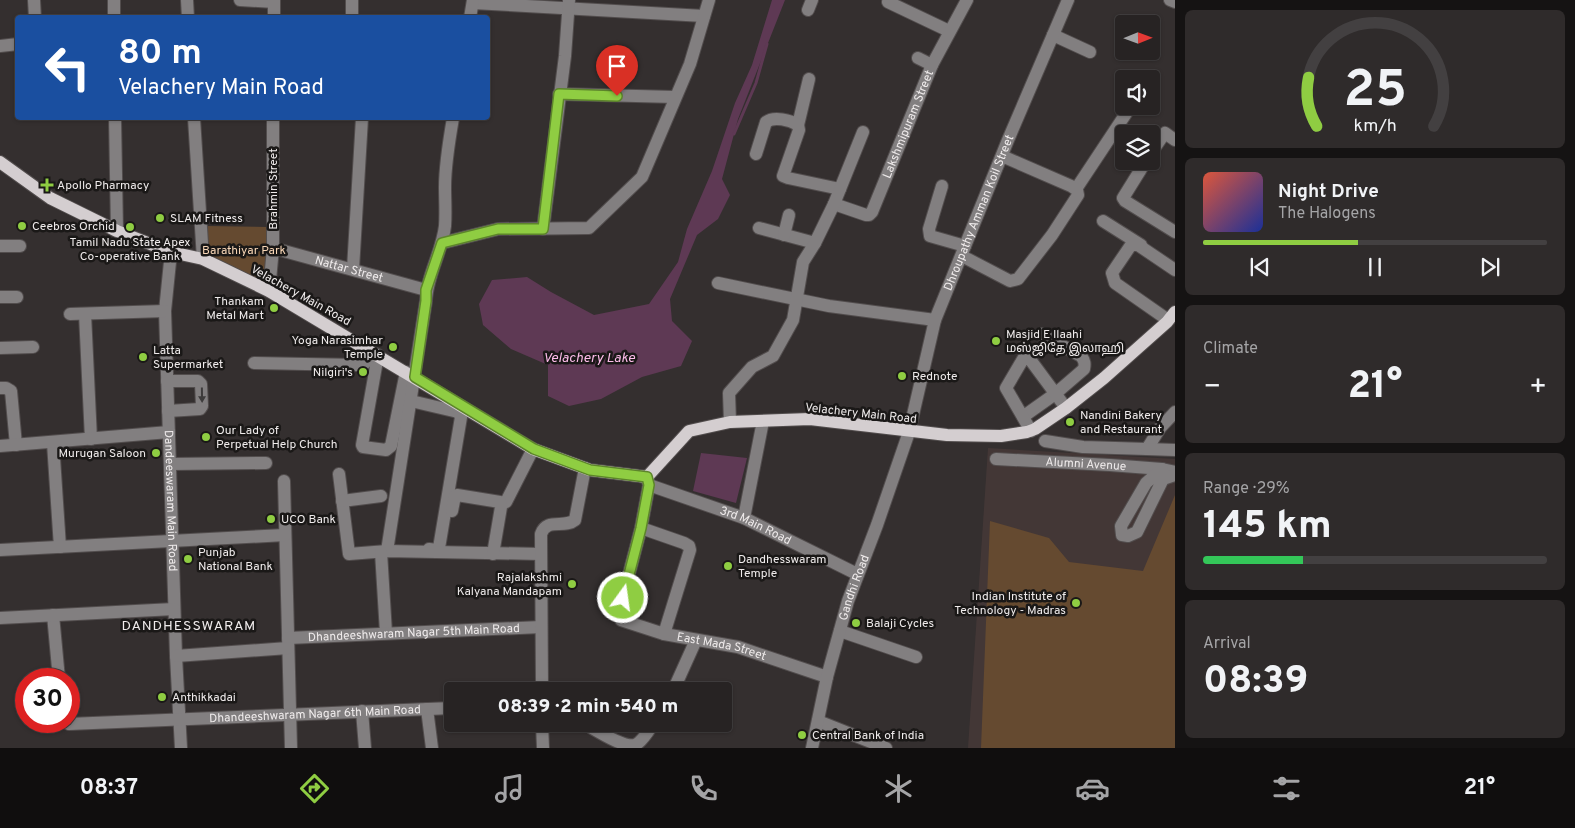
<!DOCTYPE html>
<meta charset="utf-8">
<style>
:root{--surface:#272323;--page:#2f2b2b;--text:#f1f3f6;--muted:#a4a4a6;--line:#434041;--accent:#8fcd42}
body{margin:0;font-family:Overpass,"Noto Sans Tamil",sans-serif;background:var(--page);color:var(--text);height:100vh;display:flex;flex-direction:column;font-size:19px;white-space:nowrap}
*{box-sizing:border-box;margin:0}
p{font-size:16px;color:var(--muted)}
.icon{flex:none;width:28px;height:28px;fill:none;stroke:currentColor;stroke-width:2;stroke-linecap:round;stroke-linejoin:round}
.map{position:relative;flex:1;overflow:hidden}
.details{display:flex;flex-direction:column;gap:10px;padding:10px;background:#151313;width:400px}
.details>*{flex:none}
.banner{position:absolute;left:15px;top:15px;width:475px;height:105px;border-radius:5px;box-shadow:0 1px 4px #0004,0 0 0 1px var(--line);background:#1a4fa0;color:#fff;overflow:hidden}
.needle{width:32px;rotate:89deg}
.buttons{position:absolute;left:1115px;top:15px;display:grid;gap:10px}
.buttons a{display:grid;place-items:center;width:45px;height:45px;border-radius:5px;background:var(--surface);box-shadow:0 1px 4px #0004,0 0 0 1px var(--line);font-size:25px}
.speed{position:absolute;left:15px;top:668px;display:flex;gap:10px;font-size:25px;font-weight:700;text-align:center}
.speed>*{display:grid;place-content:center;width:65px;height:65px;border-radius:50%;background:var(--surface);box-shadow:0 1px 4px #0004,0 0 0 1px var(--line);line-height:1}
.speed .limit{border:8px solid #d22;background:#fff;color:#111}
.pin{position:absolute;display:grid;place-items:center;width:42px;height:42px;color:#fff;margin:-51px -21px;border-radius:50% 50% 50% 0;rotate:-45deg;box-shadow:0 0 5px #0007}
.pin .icon{rotate:45deg}
.me{position:absolute;width:55px;margin:-28px;rotate:14deg;stroke-linejoin:round;filter:drop-shadow(0 0 4px #0008)}
.turn{display:flex;align-items:center;gap:18px;height:105px;padding:0 20px;font-size:22px}
.turn .icon{width:65px;height:65px;stroke-width:2.5}
.turn b{display:block;font-size:35px;line-height:42px}
.big{font-size:38px;font-weight:800;line-height:1.1}
.details .widget{flex:1;display:flex;flex-direction:column;justify-content:center;gap:8px;min-width:0;padding:0 18px;border-radius:8px;background:var(--page)}
.details .dial{align-items:center;gap:0}
.dial svg{height:130px;overflow:visible;fill:none;stroke:var(--line);stroke-width:7;stroke-linecap:round;text-anchor:middle}
.dial text{fill:var(--text);stroke:none}
.song{display:flex;align-items:center;gap:15px}
.cover{width:60px;height:60px;border-radius:8px;background:linear-gradient(135deg,hsl(10 70% 55%),hsl(230 70% 35%))}
.played{height:5px;border-radius:2px;background:linear-gradient(90deg,var(--accent) 45%,var(--line) 45%)}
.keys{display:flex;justify-content:space-around;direction:ltr}
.heat{display:flex;justify-content:space-between;align-items:center;font-size:28px;direction:ltr}
.charge{height:8px;border-radius:4px;background:linear-gradient(90deg,#34c759 29%,var(--line) 0)}
.trip{position:absolute;left:444px;top:682px;width:288px;height:50px;border-radius:5px;background:var(--surface);box-shadow:0 1px 4px #0004,0 0 0 1px var(--line);font-weight:800;line-height:50px;text-align:center}
.tab-bar{display:flex;height:80px;justify-content:space-around;align-items:center;background:#100e0e;color:var(--muted)}
.tab-bar .icon{width:35px;height:35px}
.tab-bar .selected{color:var(--accent)}
.tab-bar b{font-size:22px;color:var(--text)}
main{display:flex;flex:1;min-height:0}
.map>svg:first-child{display:block}
</style>
<main>
<div class="map">
<svg width="1175" height="748" viewBox="0 0 1175 748">
<rect width="100%" height="100%" fill="#342f2f"/>
<path fill="#433736" d="M988,448l187,11v289h-207z"/>
<path fill="#654a30" d="M206,226l62,1 -3,59 -58,-29z
M1175,495v253h-194l9,-227 59,17 20,24 74,9z"/>
<path fill="#5e3954" d="M772,0h13l-47,119 -16,60 8,16 -12,24 -21,16 -27,64 2,22 20,20 -11,25 -39,11 -41,22 -32,7 -21,-10v-31l-37,-16 -28,-24 -4,-21 13,-24 35,-3 24,15 43,23 55,-11 29,-42 9,-33 25,-58 23,-68 17,-38z
M701,453l46,5 -11,45 -43,-12z"/>
<g fill="none" stroke-linecap="round" stroke-linejoin="round">
<path stroke="#5e3954" stroke-width="3" d="M734,134l22,-51 11,-39"/>
<g stroke="#524d4d" stroke-width="14">
<g id="minor">
<path d="M34,0l1,18"/>
<path d="M187,0l1,18"/>
<path d="M240,0l34,2"/>
<path d="M352,0v18"/>
<path d="M1170,0l5,2"/>
<path d="M888,2l61,29"/>
<path d="M473,3l231,13"/>
<path d="M808,10l4,-10"/>
<path d="M114,18v-18"/>
<path d="M274,18v-18"/>
<path d="M470,18l3,-18"/>
<path d="M1053,35l37,17"/>
<path d="M0,46l18,-2"/>
<path d="M918,58l14,7"/>
<path d="M1149,79v-1"/>
<path d="M559,94l116,3"/>
<path d="M115,118l2,113"/>
<path d="M194,118l9,141"/>
<path d="M798,125l11,-46"/>
<path d="M1151,153l13,-19 1,-1 10,7"/>
<path d="M756,154l10,-32c8,-6 24,-2 32,3l1,5 -16,46 5,2 52,11"/>
<path d="M1146,161l-23,37 2,3 50,31"/>
<path d="M942,186l-13,43 1,7 35,10"/>
<path d="M1076,189l55,-83"/>
<path id="s1" d="M834,204l32,11h3l3,-3 60,-147 35,-65"/>
<path d="M1103,221l38,24"/>
<path d="M759,228l56,15"/>
<path d="M543,229l22,-173 4,-56"/>
<path d="M784,235l5,-20"/>
<path d="M442,243l56,-14 91,-1 53,-51 48,-113 19,-64"/>
<path d="M0,246h20"/>
<path id="s2" d="M273,248l153,42"/>
<path id="s3" d="M171,252l-6,59 11,345 5,92"/>
<path d="M962,256l48,25 8,-2 34,-44 26,-40 -1,-5 -6,-4 -69,-30"/>
<path d="M353,269l9,-151"/>
<path d="M718,283l111,23 106,14"/>
<path d="M269,291l4,-43v-130"/>
<path d="M0,297h17"/>
<path d="M70,314l95,-3"/>
<path d="M85,314l6,125"/>
<path d="M1168,320l-53,-37 -3,-10 19,-28h7l37,25"/>
<path d="M0,348l33,-1"/>
<path d="M378,355l-16,90 1,2 23,3 5,-4 15,-74"/>
<path d="M254,363l103,2 7,-1 10,-11"/>
<path d="M167,381h31l3,3 1,22 -2,3 -32,2"/>
<path d="M0,388h6l5,3 5,54"/>
<path d="M411,401l47,11 3,5 -22,131 -2,2 -8,-1"/>
<path d="M1024,416l31,-22 29,-25c1,-5 1,-8 -3,-13l-40,-22"/>
<path d="M730,422l-1,-29 23,-26 21,-11 20,-36 10,-58 12,-19 19,-39 29,-72"/>
<path d="M1031,431l-25,-43 20,-34 40,54"/>
<path d="M1045,441l38,6 64,2 13,-21 15,-16"/>
<path d="M53,443l7,104"/>
<path d="M0,446l169,-14"/>
<path d="M1147,449l28,1"/>
<path id="s4" d="M996,459l114,6 52,4 13,3"/>
<path d="M170,464l96,-1"/>
<path d="M1162,469l-16,14 -25,43 1,9 6,1 9,-4 26,-53 12,-4"/>
<path d="M339,474l10,80 38,-3 154,3"/>
<path id="s5" d="M647,477l2,8 -8,43 -23,88 3,4 43,14 74,13 89,30"/>
<path d="M284,481l7,267"/>
<path id="s6" d="M649,485l95,33 113,56"/>
<path d="M342,501l39,-5"/>
<path d="M506,502l27,-53"/>
<path d="M452,511l3,-15 2,-1 43,7 1,5 -8,47"/>
<path d="M744,518l19,-97"/>
<path d="M641,528l43,15 5,3 1,4 -26,84"/>
<path d="M0,550l285,-15"/>
<path d="M387,551l39,-250c1,-26 16,-49 19,-75 1,-13 0,-26 0,-39 0,-23 4,-46 8,-69"/>
<path d="M381,552l5,81"/>
<path d="M53,615l6,64"/>
<path d="M0,618l174,-9"/>
<path d="M840,631l76,26"/>
<path id="s7" d="M288,638l253,-11"/>
<path d="M176,656l112,-8"/>
<path d="M542,691l-1,-157c6,-17 23,-5 34,-14l10,-52"/>
<path d="M673,691l23,-51"/>
<path d="M427,709l5,39"/>
<path d="M362,711l3,37"/>
<path id="s8" d="M64,721l5,3 383,-16"/>
<path d="M818,721l68,27"/>
<path d="M542,724l1,24"/>
<path d="M585,724c11,6 38,24 50,21 7,-3 14,-15 18,-21"/>
<path id="s9" d="M812,748l15,-71 21,-76 29,-76 32,-93 26,-112 73,-180 60,-140"/>
</g>
</g>
<g stroke="#524d4d" stroke-width="14">
<path id="major" d="M0,162l50,36 67,33 54,21 32,7 66,32 264,158 57,21 57,7 42,-46 41,-9 80,-3 137,16 54,1 26,-4 8,-3 31,-21 38,-30 63,-56 8,-10"/>
</g>
<use href="#minor" stroke="#827f80" stroke-width="12"/>
<use href="#major" stroke="#d4ced0" stroke-width="12"/>
</g>
<defs><path id="oneway-solid" d="M-6-.8H1V-3.2L6.5 0L1 3.2V.8H-6Z" transform="scale(1.25)"/></defs>
<use fill="#3e3c3c" href="#oneway-solid" transform="translate(202 395) rotate(89)"/>
<g fill="none" stroke-linecap="round" stroke-linejoin="round">
<g stroke="#5d852b" stroke-width="12">
<path id="route" d="M617,96l-58,-2 -16,135h-45l-56,14 -16,47v11l-11,76 119,72 56,21 57,7 2,8 -8,43 -18,70"/>
</g>
<use href="#route" stroke="#8fcd42" stroke-width="9"/>
</g>
<g fill="#8fcd42" stroke="#1a1817" stroke-width="2">
<path d="M44.5 177.5h5v5h5v5h-5v5h-5v-5h-5v-5h5z"/>
<circle cx="160" cy="218" r="5"/>
<circle cx="22" cy="226" r="5"/>
<circle cx="130" cy="227" r="5"/>
<circle cx="274" cy="308" r="5"/>
<circle cx="996" cy="341" r="5"/>
<circle cx="393" cy="347" r="5"/>
<circle cx="143" cy="357" r="5"/>
<circle cx="363" cy="372" r="5"/>
<circle cx="902" cy="376" r="5"/>
<circle cx="1070" cy="422" r="5"/>
<circle cx="206" cy="437" r="5"/>
<circle cx="156" cy="453" r="5"/>
<circle cx="271" cy="519" r="5"/>
<circle cx="188" cy="559" r="5"/>
<circle cx="728" cy="566" r="5"/>
<circle cx="572" cy="584" r="5"/>
<circle cx="1076" cy="603" r="5"/>
<circle cx="856" cy="623" r="5"/>
<circle cx="162" cy="697" r="5"/>
<circle cx="802" cy="735" r="5"/>
</g>
<g text-anchor="middle" stroke-width="5" stroke-linejoin="round" paint-order="stroke">
<g font-size="12" fill="#efebeb" stroke="#1a1817">
<text dy="4" stroke="none"><textPath href="#s1" startOffset="136">Lakshmipuram Street</textPath></text>
<text transform="translate(273 189) rotate(-90)" y="4">Brahmin Street</text>
<text dy="4" stroke="none"><textPath href="#s9" startOffset="562">Dhroupathy Amman Koil Street</textPath></text>
<text dy="4" stroke="none"><textPath href="#s2" startOffset="79">Nattar Street</textPath></text>
<text transform="translate(301 295) rotate(29)" y="4">Velachery Main Road</text>
<text transform="translate(861 413) rotate(6)" y="4">Velachery Main Road</text>
<text dy="4" stroke="none"><textPath href="#s4" startOffset="90">Alumni Avenue</textPath></text>
<text dy="4" stroke="none"><textPath href="#s3" startOffset="249">Dandeeswaram Main Road</textPath></text>
<text dy="4" stroke="none"><textPath href="#s6" startOffset="114">3rd Main Road</textPath></text>
<text dy="4" stroke="none"><textPath href="#s9" startOffset="166">Gandhi Road</textPath></text>
<text dy="4" stroke="none"><textPath href="#s7" startOffset="126">Dhandeeshwaram Nagar 5th Main Road</textPath></text>
<text dy="4" stroke="none"><textPath href="#s5" startOffset="252">East Mada Street</textPath></text>
<text dy="4" stroke="none"><textPath href="#s8" startOffset="252">Dhandeeshwaram Nagar 6th Main Road</textPath></text>
</g>
<g font-size="12" fill="#efebeb" stroke="#1a1817" text-anchor="start">
<text x="57" y="189">Apollo Pharmacy</text>
<text x="170" y="222">SLAM Fitness</text>
<text x="32" y="230">Ceebros Orchid</text>
<text x="130" y="246" text-anchor="middle">Tamil Nadu State Apex<tspan x="130" dy="14">Co-operative Bank</tspan></text>
<text x="264" y="305" text-anchor="end">Thankam<tspan x="264" dy="14">Metal Mart</tspan></text>
<text x="1006" y="338">Masjid E Ilaahi<tspan x="1006" dy="14">மஸ்ஜிதே இலாஹி</tspan></text>
<text x="383" y="344" text-anchor="end">Yoga Narasimhar<tspan x="383" dy="14">Temple</tspan></text>
<text x="153" y="354">Latta<tspan x="153" dy="14">Supermarket</tspan></text>
<text x="353" y="376" text-anchor="end">Nilgiri's</text>
<text x="912" y="380">Rednote</text>
<text x="1080" y="419">Nandini Bakery<tspan x="1080" dy="14">and Restaurant</tspan></text>
<text x="216" y="434">Our Lady of<tspan x="216" dy="14">Perpetual Help Church</tspan></text>
<text x="146" y="457" text-anchor="end">Murugan Saloon</text>
<text x="281" y="523">UCO Bank</text>
<text x="198" y="556">Punjab<tspan x="198" dy="14">National Bank</tspan></text>
<text x="738" y="563">Dandhesswaram<tspan x="738" dy="14">Temple</tspan></text>
<text x="562" y="581" text-anchor="end">Rajalakshmi<tspan x="562" dy="14">Kalyana Mandapam</tspan></text>
<text x="1066" y="600" text-anchor="end">Indian Institute of<tspan x="1066" dy="14">Technology - Madras</tspan></text>
<text x="866" y="627">Balaji Cycles</text>
<text x="172" y="701">Anthikkadai</text>
<text x="812" y="739">Central Bank of India</text>
</g>
<g font-size="12" fill="#f9d7b7" stroke="#1a1817">
<text x="244" y="254">Barathiyar Park</text>
</g>
<g font-size="14" font-style="italic" fill="#fdbcea" stroke="#1a1817">
<text x="589" y="362">Velachery Lake</text>
</g>
<g font-size="14" letter-spacing="1" fill="#efebeb" stroke="#1a1817">
<text x="189" y="630">DANDHESSWARAM</text>
</g>
</g>
</svg>
<div class="buttons">
<a><svg class="needle" viewBox="-14 -14 28 28"><path d="M0-13l5 13h-10z" fill="#e53935"/><path d="M0 13l5-13h-10z" fill="#a4a4a6"/></svg></a>
<a><svg class="icon" aria-label="sound" viewBox="0 0 24 24"><path d="M4 9h4l5-4v14l-5-4H4zM17 9q2 3 0 6"/></svg></a>
<a><svg class="icon" aria-label="layers" viewBox="0 0 24 24"><path d="M12 4l9 5-9 5-9-5zM3 14l9 5 9-5"/></svg></a>
</div>
<div class="speed"><div class="limit">30</div></div>
<div class="pin" style="left:617px;top:96px;background:#d93025"><svg class="icon" aria-label="arrive" viewBox="0 0 24 24"><path d="M6 21V4h12l-3 4 3 4H6"/></svg></div>
<svg class="me" style="left:623px;top:598px" viewBox="-20 -20 40 40"><circle r="17" fill="#8fcd42" stroke="#fff" stroke-width="3"/><path d="M0-11L8 9 0 5-8 9z" fill="#fff"/></svg>
<div class="trip">08:39 · 2 min · 540 m</div>
<div class="banner">
<div class="turn"><svg class="icon" aria-label="left" viewBox="0 0 24 24"><path d="M17 20v-9H6M10 6l-5 5 5 5"/></svg><div><b>80 m</b>Velachery Main Road</div></div>
</div>
</div>
<section class="details">
<div class="widget dial"><svg viewBox="0 0 100 80">
<path d="M14 69A42 42 0 1 1 86 69"/>
<path d="M14 69A42 42 0 0 1 9 39" stroke="#8fcd42"/>
<text x="50" y="56" font-size="32" font-weight="700">25</text>
<text x="50" y="72" font-size="11">km/h</text>
</svg></div>
<div class="widget">
<div class="song"><i class="cover"></i><div><b>Night Drive</b><p>The Halogens</p></div></div>
<div class="played"></div>
<div class="keys"><svg class="icon" aria-label="previous" viewBox="0 0 24 24"><path d="M18 5L8 12l10 7zM5 5v14"/></svg><svg class="icon" aria-label="pause" viewBox="0 0 24 24"><path d="M8 5v14M16 5v14"/></svg><svg class="icon" aria-label="next" viewBox="0 0 24 24"><path d="M6 5l10 7-10 7zM19 5v14"/></svg></div>
</div>
<div class="widget"><p>Climate</p>
<div class="heat"><a>−</a><b class="big">21°</b><a>+</a></div>
</div>
<div class="widget"><p>Range · 29%</p><b class="big">145 km</b><div class="charge"></div></div>
<div class="widget"><p>Arrival</p><b class="big">08:39</b></div>
</section>
</main>
<nav class="tab-bar">
<b>08:37</b>
<svg class="icon selected" aria-label="directions" viewBox="0 0 24 24"><path d="M12 3l9 9-9 9-9-9zM9 14v-3h6M13 9l2 2-2 2"/></svg>
<svg class="icon" aria-label="music" viewBox="0 0 24 24"><path d="M9 18V5l10-2v13"/><circle cx="6" cy="18" r="3"/><circle cx="16" cy="16" r="3"/></svg>
<svg class="icon" aria-label="phone" viewBox="0 0 24 24"><path d="M5 4h4l2 5-3 2q2 4 5 5l2-3 5 2v4C11 20 4 13 5 4z"/></svg>
<svg class="icon" aria-label="climate" viewBox="0 0 24 24"><path d="M12 3v18M4 7l16 10M4 17L20 7"/></svg>
<svg class="icon" aria-label="car" viewBox="0 0 24 24"><path d="M5 17H2v-5l4-1 3-4h7l3 4 3 1v5h-3M9 17h6M6 11h13"/><circle cx="7" cy="17" r="2"/><circle cx="17" cy="17" r="2"/></svg>
<svg class="icon" aria-label="filters" viewBox="0 0 24 24"><path d="M4 7h16M4 17h16"/><circle cx="9" cy="7" r="2"/><circle cx="15" cy="17" r="2"/></svg>
<b>21°</b>
</nav>
